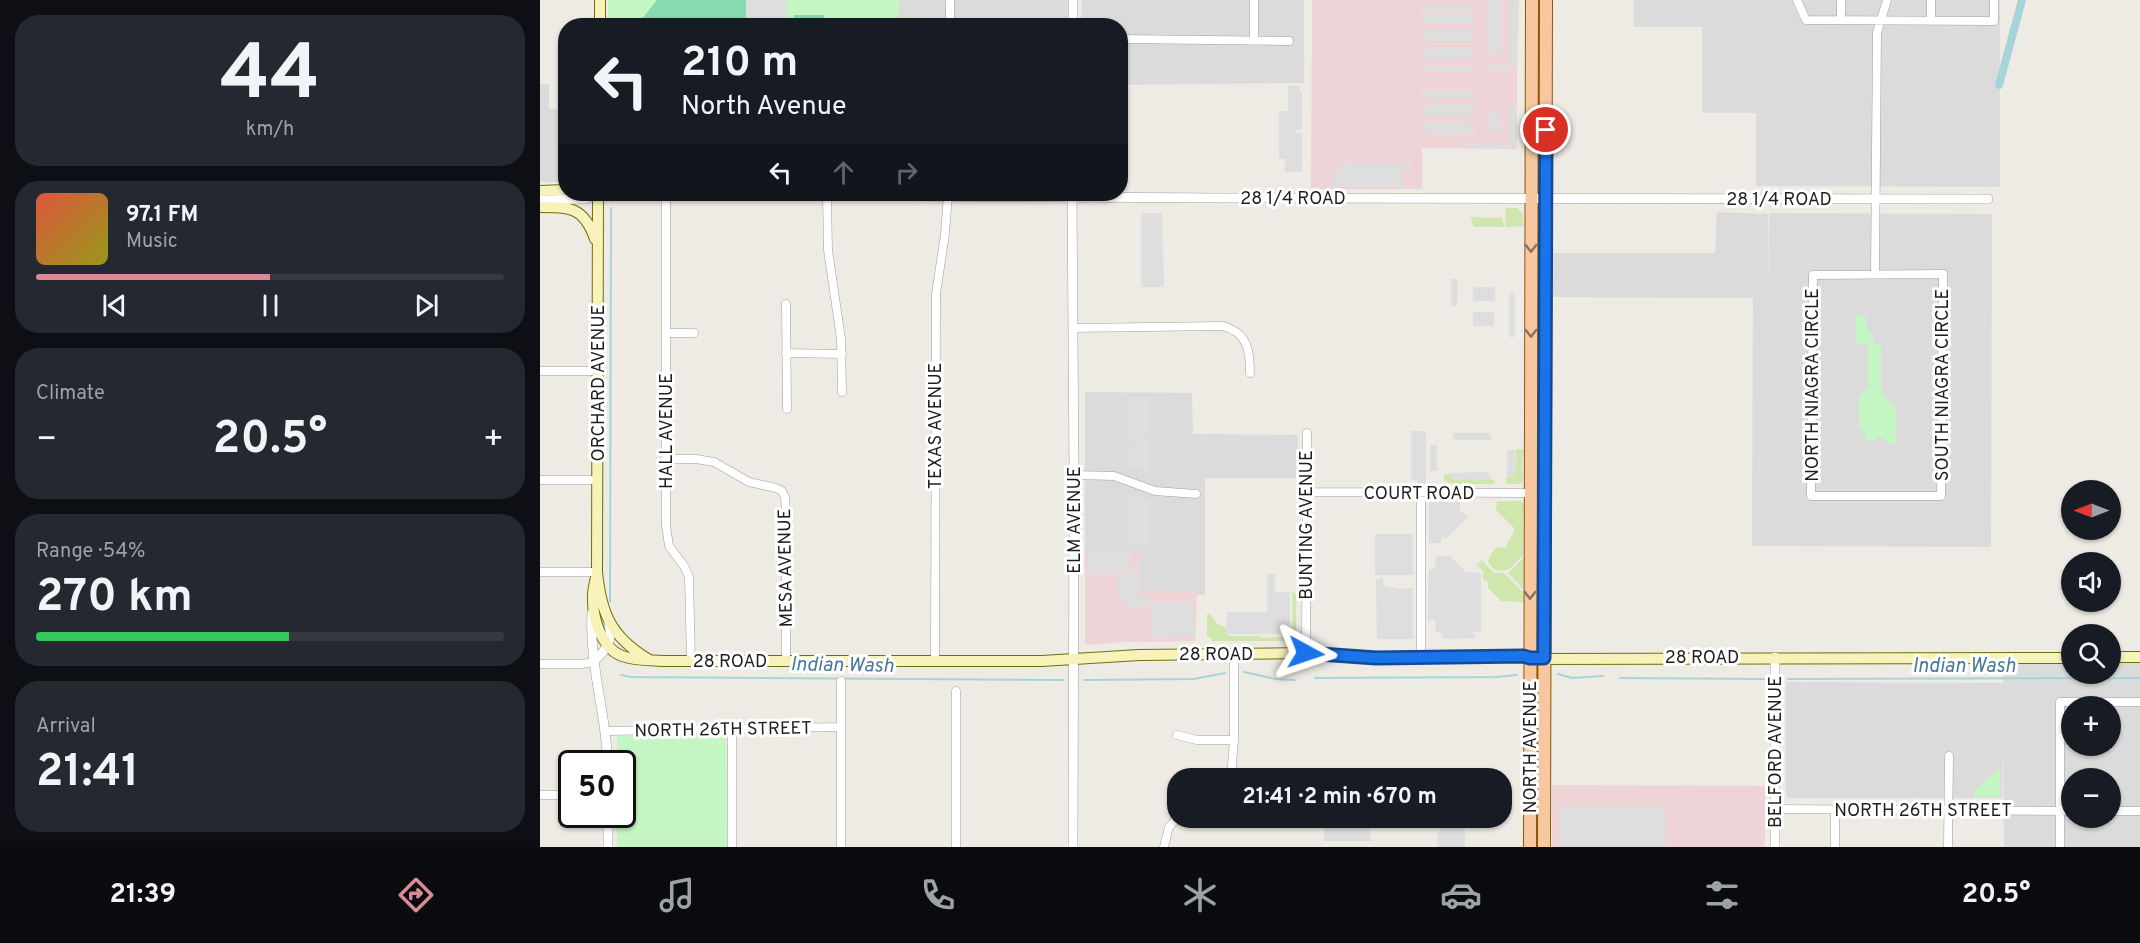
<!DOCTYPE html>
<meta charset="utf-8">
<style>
:root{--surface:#171b24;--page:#242831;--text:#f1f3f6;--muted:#9ea1a6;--line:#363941;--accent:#db8a95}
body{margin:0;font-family:Overpass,sans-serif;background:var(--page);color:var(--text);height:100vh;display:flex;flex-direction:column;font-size:22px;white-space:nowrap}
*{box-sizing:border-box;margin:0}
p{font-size:20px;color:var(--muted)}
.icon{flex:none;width:33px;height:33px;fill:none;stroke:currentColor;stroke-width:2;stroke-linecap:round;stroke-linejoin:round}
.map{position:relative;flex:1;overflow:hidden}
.details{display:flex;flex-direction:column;gap:15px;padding:15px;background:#0d0f14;width:540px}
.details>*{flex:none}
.hud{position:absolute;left:18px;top:18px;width:570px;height:183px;border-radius:24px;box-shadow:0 2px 4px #0004;background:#171b24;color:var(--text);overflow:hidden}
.needle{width:39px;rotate:270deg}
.fabs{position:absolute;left:1521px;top:480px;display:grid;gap:12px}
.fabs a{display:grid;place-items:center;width:60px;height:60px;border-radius:50%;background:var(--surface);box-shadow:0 2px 4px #0004;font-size:30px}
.speed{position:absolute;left:18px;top:750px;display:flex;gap:12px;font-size:30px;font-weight:700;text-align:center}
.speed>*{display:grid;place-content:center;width:78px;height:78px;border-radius:50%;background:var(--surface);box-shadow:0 2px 4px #0004;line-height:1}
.speed .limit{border:3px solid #111;border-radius:9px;background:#fff;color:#111}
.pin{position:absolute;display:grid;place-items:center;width:51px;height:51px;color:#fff;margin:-26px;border:3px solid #fff;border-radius:50%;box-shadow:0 2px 6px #0007}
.me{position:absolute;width:66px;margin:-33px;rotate:95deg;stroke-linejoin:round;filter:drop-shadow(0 0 4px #0008)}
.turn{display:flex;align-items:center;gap:21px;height:126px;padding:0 24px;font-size:27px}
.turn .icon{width:78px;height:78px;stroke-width:2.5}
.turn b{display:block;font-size:42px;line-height:51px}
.lanes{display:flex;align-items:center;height:57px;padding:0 24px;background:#0003;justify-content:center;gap:30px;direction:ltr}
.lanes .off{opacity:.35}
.big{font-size:45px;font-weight:700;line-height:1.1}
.details .widget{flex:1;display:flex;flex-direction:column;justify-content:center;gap:9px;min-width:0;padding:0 21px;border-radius:24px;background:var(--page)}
.details .dial{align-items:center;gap:0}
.dial b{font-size:78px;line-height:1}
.song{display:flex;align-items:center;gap:18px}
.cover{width:72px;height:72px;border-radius:9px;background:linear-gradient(135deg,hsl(10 70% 55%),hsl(60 70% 35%))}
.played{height:6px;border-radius:3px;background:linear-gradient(90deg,var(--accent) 50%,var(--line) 50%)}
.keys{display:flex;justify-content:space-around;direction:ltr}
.heat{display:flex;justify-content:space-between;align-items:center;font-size:33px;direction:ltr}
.charge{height:9px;border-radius:4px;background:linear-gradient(90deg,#34c759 54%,var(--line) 0)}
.trip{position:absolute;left:627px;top:768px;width:345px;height:60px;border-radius:24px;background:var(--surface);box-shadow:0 2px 4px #0004;font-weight:700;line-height:60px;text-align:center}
.tab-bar{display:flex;height:96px;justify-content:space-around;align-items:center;background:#090b0e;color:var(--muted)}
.tab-bar .icon{width:42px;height:42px}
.tab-bar .active{color:var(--accent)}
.tab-bar b{font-size:27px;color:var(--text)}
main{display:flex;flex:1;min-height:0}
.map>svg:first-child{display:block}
</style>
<main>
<section class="details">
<div class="widget dial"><b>44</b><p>km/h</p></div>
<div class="widget">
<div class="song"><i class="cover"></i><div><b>97.1 FM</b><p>Music</p></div></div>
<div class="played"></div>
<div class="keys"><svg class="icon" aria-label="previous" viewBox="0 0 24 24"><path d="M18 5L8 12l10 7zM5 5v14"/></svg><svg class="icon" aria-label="pause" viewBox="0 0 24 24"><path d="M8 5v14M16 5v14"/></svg><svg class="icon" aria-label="next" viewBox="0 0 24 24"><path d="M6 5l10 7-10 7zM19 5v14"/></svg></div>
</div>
<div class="widget"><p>Climate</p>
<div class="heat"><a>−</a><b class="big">20.5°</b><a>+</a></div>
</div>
<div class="widget"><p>Range · 54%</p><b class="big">270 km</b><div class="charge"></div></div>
<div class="widget"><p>Arrival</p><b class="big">21:41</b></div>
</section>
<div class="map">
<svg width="1600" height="847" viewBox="0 0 1600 847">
<rect width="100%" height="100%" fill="#eeeae4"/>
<path fill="#dcdbdb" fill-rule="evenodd" d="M359,0h169v25l-169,1z
M542,0h222v83l-183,2 -1,-59h-39z
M1094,0h366v187l-244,-1v-73h-54v-86h-68z
M0,84h9v25h16v73h-25z
M1177,212l51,2v84l1,-85 223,1 -1,333 -239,-1 1,-248 -200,-1v-44h162z
M545,392l107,1 1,41 105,1v43h-93v117h-8l-1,-4 -57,-1v-37l-54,1zM589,397l20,38h-5v4h5l-20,27v-24h6zM595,496l7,4h8l-1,44h-20z
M1531,663l1,11h38l1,-11h29v184h-136l-1,-109 -1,60h-215l-1,-3v-113l217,1v-19zM1532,706h38v40h-38zM1532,778h38v40h-38z"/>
<path fill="#eed4d6" d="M772,0h205v149l-95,-1v41h-111z
M599,553l1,37 57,1 -2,50 -70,1 -40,3v-91z
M1012,785l213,1v61h-213z"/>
<path fill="#cfe6ac" d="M966,208h11l6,6v12l-18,1z
M930,217l32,1 2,9h-30z
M976,449l8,1 -2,14 1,16 -3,4h-14v-7l9,-1z
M906,474h4l4,6h40l1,4h-41l-10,-3v-5z
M957,501h24l3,2 -1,52 -15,15h-13l-7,-8 3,-8 6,-7 8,1 9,-16v-4l-18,-18z
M984,557l-1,32 -15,-16z
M942,560l12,13h10l19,19 1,10 -23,-1 -13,-13v-6l-5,-3v-8l-6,-6z
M752,591l4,4v41l-5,5h-79l-1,-3 -4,-2v-22h3l7,10 9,4v6l5,2h28l4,2 25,-2 5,-8z"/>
<path fill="#c4f6c3" d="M68,0h291v25l-291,1z
M1316,316h10l1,16h5l3,13h6v48l15,15v35h-8l-8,-7 -6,4h-9v-7l-6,-7v-30l9,-8v-43l-12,-1z
M186,735l1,112h-110v-32l5,-1v-50l-5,-1v-27z
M1460,768v29h-26v-6z"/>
<path fill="#86d9b0" d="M117,0h89v25h-109z
M254,15h30v10h-30z"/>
<path fill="#dedede" d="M207,0h40v25h-40z
M947,0h14v54h-14z
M970,0h9l-2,65h-7z
M884,6h51l-3,7h-51z
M886,15l49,1 -3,7h-50z
M926,29l7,12h-46l-6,-11z
M888,47h48l-7,12h-48z
M883,65l48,1 4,6h-48z
M946,65h23l3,6 -22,1z
M748,86h12v6h2v38h-7l1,3h6v39h-17v-13h-6v-48h9z
M881,91h52l3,7h-52z
M888,104h47l-6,12h-48z
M970,104h7v38h-7z
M947,113h14v19h-14z
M881,122h48l6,12h-47z
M925,142h43l5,6h-45z
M802,163l68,1v7h-8v16h-70v-16h9z
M601,213h21l2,74h-23z
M911,279h7l-1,27h-6z
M933,287h22v14h-22z
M969,293h6v44h-6z
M933,312h21v14h-21z
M589,397h21v38h-6v4h6v34h-6v-6h-15v-25h6v-4h-6z
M871,431h15v53h-9v-4h-6z
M913,433h37l2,7h-37z
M890,445h7v26h-7z
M967,450h8v26h-8z
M947,472l5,8h-38l-5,-7z
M589,496h6l7,4h8v44h-21z
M889,502h31v10l4,1 4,4 -22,22 -4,-4 -1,8h-12z
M835,534h38v41h-38z
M548,554h41v17h10v27h11v8h-25v-6h-7v-28h7v-3h-8v5h-29z
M896,556h14l16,16 15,1v59h-9l4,6 -33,1 -3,-7h-4l-1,-12 -7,1 1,-51 6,-2z
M727,574h8v18h15v32l-10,1v9h-54l1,-22h40z
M843,578v7l15,4 15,-1v51h-36l-1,-59z
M611,602h21v35h-20z
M633,602h20l1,34 -20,1z
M1019,806h106v41h-106z
M784,818h46l1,23h-47z
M903,826h22v21h-28l1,-15z"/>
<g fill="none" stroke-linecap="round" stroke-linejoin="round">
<path stroke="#a7d4da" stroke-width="2" d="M70,602l1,-394
M704,672l32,7 19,1
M1018,674l14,4 31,-2
M81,675l10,2 432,3
M775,678l181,-1 21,-2
M1080,678l144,1
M1248,679l352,-1
M544,680l110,-1 31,-6"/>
<path stroke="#a7d4da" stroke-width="8" d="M1459,85l23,-85"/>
<g stroke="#9f9f9f" stroke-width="9">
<path id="minor" d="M410,0v26
M714,0v41
M1257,0l9,20 188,1v-21
M1301,0v20
M1391,21v-21
M580,39l169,2
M126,195v330l3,21 15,20 5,11 2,84
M287,196l1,54 13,89 1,53
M1335,274l2,-241 10,-33
M1403,274l-2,222h-130l2,-221z
M246,304l1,105
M533,328l150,-2c25,7 27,25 27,47
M126,333h28
M246,353l56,1
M0,371h58
M125,459h31l18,3 35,20 27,6 6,3 3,6 1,15v149
M534,475l40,1 41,15 41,3
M0,480h57
M767,492l224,1
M0,572h57
M766,653l1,-220
M881,658v-165
M395,660l1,-366 9,-60 3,-40
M0,664h41l12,-2
M416,691v156
M192,729v118
M66,731l235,-4
M637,735l20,5h37
M691,778l3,-38v-86
M0,795h32
M1235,809l297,2
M1295,810v37
M1570,811h30
M301,847v-166
M624,847l5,-20 9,-10
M1408,847l1,-91
M1520,847v-145h80"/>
</g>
<g stroke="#9f9f9f" stroke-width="10">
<path id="tertiary" d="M533,26v-26
M532,194l2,281 -1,372
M0,200l45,-1 13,-5 621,4 769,1
M52,613c-3,51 14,100 16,151
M1235,657v190
M53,662c14,-13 20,-20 16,-39
M68,814v33"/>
</g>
<g stroke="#6f6f0a" stroke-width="12">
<path id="secondary" d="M60,26v-26
M0,191l26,-1
M58,194l-1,378c4,41 14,65 51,87
M0,207c30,0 44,0 55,32
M57,572c-1,7 -4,16 -4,23 -1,22 8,53 29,61 13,5 30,4 43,5h377l97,-6 167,-2 70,5 144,-2 10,3 542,-1
M1570,657h30"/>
</g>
<g stroke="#905408" stroke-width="14">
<path id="primary" d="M990,847l2,-847
M1004,847l2,-847"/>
</g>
<use href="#minor" stroke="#fff" stroke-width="8"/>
<use href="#tertiary" stroke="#fff" stroke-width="9"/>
<use href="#secondary" stroke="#f6f2ba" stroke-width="10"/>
<use href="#primary" stroke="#f7c8a0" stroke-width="12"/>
</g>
<defs><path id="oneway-chevron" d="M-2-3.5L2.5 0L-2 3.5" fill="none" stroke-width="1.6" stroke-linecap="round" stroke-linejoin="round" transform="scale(1.5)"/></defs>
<g stroke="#8a735f">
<use href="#oneway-chevron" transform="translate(991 248) rotate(90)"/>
<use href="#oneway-chevron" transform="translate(991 333) rotate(90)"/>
<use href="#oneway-chevron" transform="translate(990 595) rotate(90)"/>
</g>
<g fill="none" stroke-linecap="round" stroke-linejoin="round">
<g stroke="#114b97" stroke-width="15">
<path id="route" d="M766,653l70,5 147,-2 7,2h14l2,-528"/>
</g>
<use href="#route" stroke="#1a73e8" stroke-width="10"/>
</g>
<g text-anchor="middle" stroke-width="6" stroke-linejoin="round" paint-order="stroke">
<g font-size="18" fill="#1e1e1e" stroke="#fff">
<text x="753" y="204">28 1/4 ROAD</text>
<text x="1239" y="205">28 1/4 ROAD</text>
<text transform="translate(58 383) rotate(-90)" y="6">ORCHARD AVENUE</text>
<text transform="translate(1272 385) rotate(-90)" y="6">NORTH NIAGRA CIRCLE</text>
<text transform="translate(1402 385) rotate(-90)" y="6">SOUTH NIAGRA CIRCLE</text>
<text transform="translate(395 426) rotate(-90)" y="6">TEXAS AVENUE</text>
<text transform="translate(126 431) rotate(-90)" y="6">HALL AVENUE</text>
<text x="879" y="499">COURT ROAD</text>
<text transform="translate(534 520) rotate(-90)" y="6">ELM AVENUE</text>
<text transform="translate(766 525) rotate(-90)" y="6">BUNTING AVENUE</text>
<text transform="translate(245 568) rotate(-91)" y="6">MESA AVENUE</text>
<text x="676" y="660">28 ROAD</text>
<text x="1162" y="663">28 ROAD</text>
<text x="190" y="667">28 ROAD</text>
<text transform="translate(183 729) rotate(-1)" y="6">NORTH 26TH STREET</text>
<text transform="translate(990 747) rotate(-90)" y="6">NORTH AVENUE</text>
<text transform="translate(1235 752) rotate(-90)" y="6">BELFORD AVENUE</text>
<text x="1383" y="816">NORTH 26TH STREET</text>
</g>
<g font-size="20" font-style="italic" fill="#497999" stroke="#fff">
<text transform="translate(302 664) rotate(1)" y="7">Indian Wash</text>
<text x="1424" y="672">Indian Wash</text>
</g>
</g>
</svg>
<div class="fabs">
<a><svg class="needle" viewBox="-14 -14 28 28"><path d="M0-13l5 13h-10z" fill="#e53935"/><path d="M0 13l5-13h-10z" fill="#9ea1a6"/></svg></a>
<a><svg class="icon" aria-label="sound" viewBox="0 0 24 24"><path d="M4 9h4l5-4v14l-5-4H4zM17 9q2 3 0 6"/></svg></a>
<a><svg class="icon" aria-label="search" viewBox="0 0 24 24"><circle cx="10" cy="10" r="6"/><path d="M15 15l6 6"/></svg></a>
<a>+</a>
<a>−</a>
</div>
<div class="speed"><div class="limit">50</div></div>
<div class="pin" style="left:1006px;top:130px;background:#d93025"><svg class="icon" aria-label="arrive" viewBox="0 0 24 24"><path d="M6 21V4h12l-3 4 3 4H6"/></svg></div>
<svg class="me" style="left:766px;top:653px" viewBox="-20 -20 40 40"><path d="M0-17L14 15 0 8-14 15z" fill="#1a73e8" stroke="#fff" stroke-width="4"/></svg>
<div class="trip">21:41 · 2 min · 670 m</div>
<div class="hud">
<div class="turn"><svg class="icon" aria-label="left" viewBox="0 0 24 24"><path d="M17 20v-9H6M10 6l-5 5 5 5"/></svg><div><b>210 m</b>North Avenue</div></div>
<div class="lanes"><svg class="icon" aria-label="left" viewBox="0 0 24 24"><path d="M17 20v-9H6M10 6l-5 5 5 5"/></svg><svg class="icon off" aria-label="ahead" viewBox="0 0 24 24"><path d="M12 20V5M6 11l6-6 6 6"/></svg><svg class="icon off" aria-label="right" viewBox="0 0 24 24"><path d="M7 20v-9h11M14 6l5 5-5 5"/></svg></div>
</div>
</div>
</main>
<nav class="tab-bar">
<b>21:39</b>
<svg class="icon active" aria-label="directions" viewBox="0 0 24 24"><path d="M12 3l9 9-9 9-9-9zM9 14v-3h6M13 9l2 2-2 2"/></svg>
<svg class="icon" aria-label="music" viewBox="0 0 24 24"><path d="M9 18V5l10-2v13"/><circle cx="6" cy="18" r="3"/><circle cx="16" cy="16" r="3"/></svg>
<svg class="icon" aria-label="phone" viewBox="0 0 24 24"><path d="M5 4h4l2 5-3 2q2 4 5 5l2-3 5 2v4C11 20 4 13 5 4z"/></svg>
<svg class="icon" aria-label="climate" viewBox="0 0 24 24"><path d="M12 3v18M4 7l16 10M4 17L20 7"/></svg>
<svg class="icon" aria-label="car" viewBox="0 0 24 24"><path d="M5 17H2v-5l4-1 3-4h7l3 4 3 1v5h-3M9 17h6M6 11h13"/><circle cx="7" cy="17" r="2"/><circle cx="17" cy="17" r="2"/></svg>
<svg class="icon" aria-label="filters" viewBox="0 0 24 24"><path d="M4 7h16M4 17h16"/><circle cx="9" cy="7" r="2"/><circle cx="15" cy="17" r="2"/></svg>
<b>20.5°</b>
</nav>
